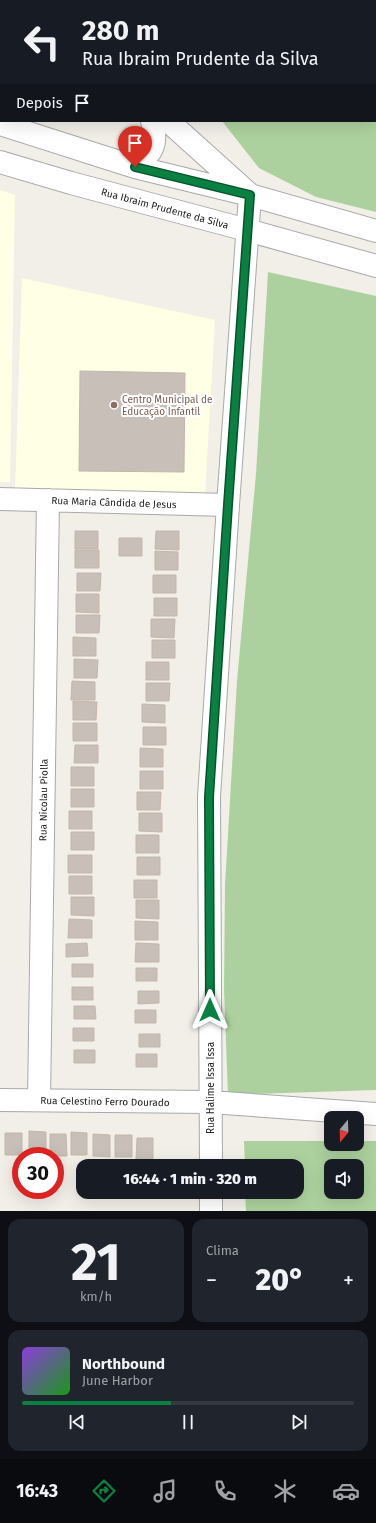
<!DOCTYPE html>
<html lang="pt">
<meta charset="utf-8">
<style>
:root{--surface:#171b24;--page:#20242c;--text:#f1f3f6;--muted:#9ea1a6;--line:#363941;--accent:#0b8043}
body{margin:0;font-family:"Fira Sans",sans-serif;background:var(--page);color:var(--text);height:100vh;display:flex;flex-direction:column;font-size:15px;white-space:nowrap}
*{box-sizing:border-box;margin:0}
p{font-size:13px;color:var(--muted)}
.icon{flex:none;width:22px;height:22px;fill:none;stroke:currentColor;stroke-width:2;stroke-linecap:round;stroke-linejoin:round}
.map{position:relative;height:1211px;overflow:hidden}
.sheet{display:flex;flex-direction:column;gap:8px;padding:8px;background:#0d0f14;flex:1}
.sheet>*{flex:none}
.top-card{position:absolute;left:0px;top:0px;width:376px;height:122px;box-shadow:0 4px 16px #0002;background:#171b24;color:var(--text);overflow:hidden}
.needle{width:26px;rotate:199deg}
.fabs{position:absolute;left:324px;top:1111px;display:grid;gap:8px}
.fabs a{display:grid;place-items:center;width:40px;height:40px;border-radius:8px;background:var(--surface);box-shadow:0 4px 16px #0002;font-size:20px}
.speed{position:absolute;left:12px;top:1147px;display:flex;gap:8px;font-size:20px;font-weight:700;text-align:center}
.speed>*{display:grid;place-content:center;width:52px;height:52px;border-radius:50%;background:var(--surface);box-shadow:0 4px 16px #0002;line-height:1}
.speed .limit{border:6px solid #d22;background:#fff;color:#111}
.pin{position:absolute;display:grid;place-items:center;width:34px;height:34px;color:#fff;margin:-41px -17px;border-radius:50% 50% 50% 0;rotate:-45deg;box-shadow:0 0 4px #0007}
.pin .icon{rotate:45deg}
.me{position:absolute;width:44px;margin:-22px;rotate:0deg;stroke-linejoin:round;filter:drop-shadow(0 0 3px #0008)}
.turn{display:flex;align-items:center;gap:14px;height:84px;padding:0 16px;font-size:18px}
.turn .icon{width:52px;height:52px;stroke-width:2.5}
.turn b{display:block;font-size:28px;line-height:34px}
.then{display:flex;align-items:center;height:38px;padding:0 16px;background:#0003;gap:8px;font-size:15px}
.big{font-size:30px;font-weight:800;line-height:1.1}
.sheet .card{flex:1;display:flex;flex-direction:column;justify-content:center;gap:6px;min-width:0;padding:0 14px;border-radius:12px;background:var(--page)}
.sheet .dial{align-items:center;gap:0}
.dial b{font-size:52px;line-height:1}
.song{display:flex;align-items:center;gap:12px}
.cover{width:48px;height:48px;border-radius:6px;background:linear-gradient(135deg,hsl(270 70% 55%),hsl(120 70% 35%))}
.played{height:4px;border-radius:2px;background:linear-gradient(90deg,var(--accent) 45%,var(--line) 45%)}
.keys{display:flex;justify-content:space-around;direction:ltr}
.heat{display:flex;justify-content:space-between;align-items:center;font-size:22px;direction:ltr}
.sheet .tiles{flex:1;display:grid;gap:8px;grid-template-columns:1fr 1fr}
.card:last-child{grid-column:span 2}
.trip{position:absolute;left:76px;top:1159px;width:228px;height:40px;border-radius:12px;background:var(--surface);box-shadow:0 4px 16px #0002;font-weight:800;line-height:40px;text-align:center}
.tab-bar{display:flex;height:64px;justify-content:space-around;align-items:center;background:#090b0e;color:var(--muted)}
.tab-bar .icon{width:28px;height:28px}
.tab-bar .active{color:var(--accent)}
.tab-bar b{font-size:18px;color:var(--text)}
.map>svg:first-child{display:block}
</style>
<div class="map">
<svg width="376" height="1211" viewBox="0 0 376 1211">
<rect width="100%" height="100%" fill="#f2efe9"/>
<path fill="#ffffe5" d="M0,190l15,5 -5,287h-10z
M22,278l193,42 -10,175 -190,-5z"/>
<path fill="#add19e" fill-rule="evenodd" d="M124,0h252v212l-60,-15 -57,-29 -37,-47h153v-120z
M268,272l108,24v794l-148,5 -4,-105 1,-105 12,-204 19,-207z
M244,1141h87v3h26v-3h19v70h-130l-1,-19h52v-26h-52zM331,1166h26v26h-26z"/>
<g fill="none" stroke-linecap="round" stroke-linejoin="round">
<path stroke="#aad3df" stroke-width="6" d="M349,0v1
M375,60l1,2"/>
</g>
<path fill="#c7bfb8" stroke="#c4b6ab" d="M80,371l105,2 -1,99 -105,-1z
M75,531h23v18h-23z
M156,531h23v19l-24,-1z
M119,538h23v18h-23z
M75,550h24v18h-24z
M155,551l23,1v18h-23z
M77,573h24l-1,18h-23z
M153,575h23v18h-23z
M76,594h23v19l-23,-1z
M154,598h23v18h-23z
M76,615h24l-1,18h-23z
M151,619h24l-1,19 -23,-1z
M73,637l23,1v18h-23z
M152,640h23v18h-23z
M74,659l24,1 -1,18h-23z
M146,662h23v18h-23z
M72,681l23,1v18h-24z
M146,683h24l-1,18h-23z
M73,701l24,1 -1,18h-23z
M142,704l23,1v18l-23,-1z
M73,723h24v18h-24z
M143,727h23v18h-23z
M75,745h23v18h-24z
M140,748l23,1v18h-23z
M71,767h23v19h-23z
M140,771h23v18h-23z
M71,789h23v18h-23z
M137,792h24l-1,18h-23z
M69,811h23v18h-23z
M139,813h23v19l-23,-1z
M71,832h23v18h-23z
M136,835h23v18h-23z
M68,855h24v18h-24z
M137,857h23v18h-23z
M69,876h23v18h-23z
M134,880h23v18h-23z
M71,897h23v19l-23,-1z
M136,900h23v19l-23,-1z
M69,919l23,1v18h-24z
M135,921l23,1v18h-23z
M87,943l1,13 -22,1v-13z
M136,943l23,1v18h-24z
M72,964h21v13h-21z
M136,968h21v13h-21z
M72,987h21v13h-21z
M138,991h21v12l-21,1z
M74,1006h21l1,13h-22z
M135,1010h21v13h-21z
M73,1028h21v13h-21z
M139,1034h21v13h-21z
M74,1050h21v13h-21z
M136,1054h21v13h-21z
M29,1131l17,1v22h-17z
M71,1132l16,1v22h-16z
M5,1133h17v22h-17z
M50,1134h16l1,22h-17z
M93,1134l17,1v22l-17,-1z
M115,1135h17v22h-17z
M137,1138h16v22h-17z"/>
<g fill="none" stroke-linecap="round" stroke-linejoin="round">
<g stroke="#a9a9a9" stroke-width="24">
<path id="minor" d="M54,0l1,1
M168,121l80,72
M0,124l135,43 115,28 126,36
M0,162l71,21 176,47 129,36
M135,167c18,-14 23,-23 17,-46
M0,499l228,6
M0,1100l210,2 166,12
M39,1100l9,-600
M211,1166l-2,-369 19,-292 22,-310
M211,1192v19"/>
</g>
<use href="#minor" stroke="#fff" stroke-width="22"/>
</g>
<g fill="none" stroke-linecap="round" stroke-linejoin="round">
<g stroke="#07532c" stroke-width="10">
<path id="route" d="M135,167l115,28 -22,310 -19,292 1,213"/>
</g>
<use href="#route" stroke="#0b8043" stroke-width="7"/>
</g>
<circle fill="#8d6e63" stroke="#fff" stroke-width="1.5" cx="114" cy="405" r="4"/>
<g text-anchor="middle" stroke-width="4" stroke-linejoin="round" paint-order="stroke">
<g font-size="10" fill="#222" stroke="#fff">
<text transform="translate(165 208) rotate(15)" y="4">Rua Ibraim Prudente da Silva</text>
<text transform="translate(114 502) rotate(2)" y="4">Rua Maria Cândida de Jesus</text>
<text transform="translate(43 800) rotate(-89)" y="4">Rua Nicolau Piolla</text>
<text transform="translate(210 1088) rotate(-90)" y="4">Rua Halime Issa Issa</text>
<text transform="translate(105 1101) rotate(1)" y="4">Rua Celestino Ferro Dourado</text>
</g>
<g font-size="10" fill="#785e54" stroke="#fff" text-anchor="start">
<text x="122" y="403">Centro Municipal de<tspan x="122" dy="12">Educação Infantil</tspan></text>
</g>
</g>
</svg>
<div class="fabs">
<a><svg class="needle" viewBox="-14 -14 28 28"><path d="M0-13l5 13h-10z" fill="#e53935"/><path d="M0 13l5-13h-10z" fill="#9ea1a6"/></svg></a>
<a><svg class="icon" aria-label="sound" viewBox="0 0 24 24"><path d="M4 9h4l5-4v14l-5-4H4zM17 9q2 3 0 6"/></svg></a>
</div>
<div class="speed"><div class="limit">30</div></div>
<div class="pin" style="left:135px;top:167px;background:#d93025"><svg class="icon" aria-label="arrive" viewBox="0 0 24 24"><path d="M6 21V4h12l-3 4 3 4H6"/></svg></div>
<svg class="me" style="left:210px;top:1010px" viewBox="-20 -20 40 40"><path d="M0-17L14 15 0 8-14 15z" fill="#0b8043" stroke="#fff" stroke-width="4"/></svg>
<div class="trip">16:44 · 1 min · 320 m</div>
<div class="top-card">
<div class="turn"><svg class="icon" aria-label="left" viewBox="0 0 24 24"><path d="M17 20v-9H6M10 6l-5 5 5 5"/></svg><div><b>280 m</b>Rua Ibraim Prudente da Silva</div></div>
<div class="then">Depois<svg class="icon" aria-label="arrive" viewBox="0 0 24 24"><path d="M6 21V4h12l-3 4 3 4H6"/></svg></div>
</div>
</div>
<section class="sheet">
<div class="tiles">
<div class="card dial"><b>21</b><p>km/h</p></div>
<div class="card"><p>Clima</p>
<div class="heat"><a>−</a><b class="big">20°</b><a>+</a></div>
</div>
<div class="card">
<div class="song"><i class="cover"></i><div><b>Northbound</b><p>June Harbor</p></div></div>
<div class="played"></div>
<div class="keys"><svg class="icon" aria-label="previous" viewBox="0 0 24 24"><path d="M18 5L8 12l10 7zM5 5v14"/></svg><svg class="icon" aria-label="pause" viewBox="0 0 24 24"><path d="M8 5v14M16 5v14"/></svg><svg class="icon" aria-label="next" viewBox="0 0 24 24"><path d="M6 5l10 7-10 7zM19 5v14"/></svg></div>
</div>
</div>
</section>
<nav class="tab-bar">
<b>16:43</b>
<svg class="icon active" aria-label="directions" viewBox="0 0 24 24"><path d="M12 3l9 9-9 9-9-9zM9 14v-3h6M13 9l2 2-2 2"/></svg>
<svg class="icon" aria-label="music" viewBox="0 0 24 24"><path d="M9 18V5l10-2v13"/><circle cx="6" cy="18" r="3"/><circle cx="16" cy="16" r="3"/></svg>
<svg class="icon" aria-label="phone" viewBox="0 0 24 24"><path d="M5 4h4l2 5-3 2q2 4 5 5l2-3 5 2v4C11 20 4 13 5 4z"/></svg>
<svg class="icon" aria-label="climate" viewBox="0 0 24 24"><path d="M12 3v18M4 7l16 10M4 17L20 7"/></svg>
<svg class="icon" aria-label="car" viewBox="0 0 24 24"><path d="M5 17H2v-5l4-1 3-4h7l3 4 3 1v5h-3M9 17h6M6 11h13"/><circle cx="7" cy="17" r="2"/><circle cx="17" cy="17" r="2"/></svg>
</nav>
